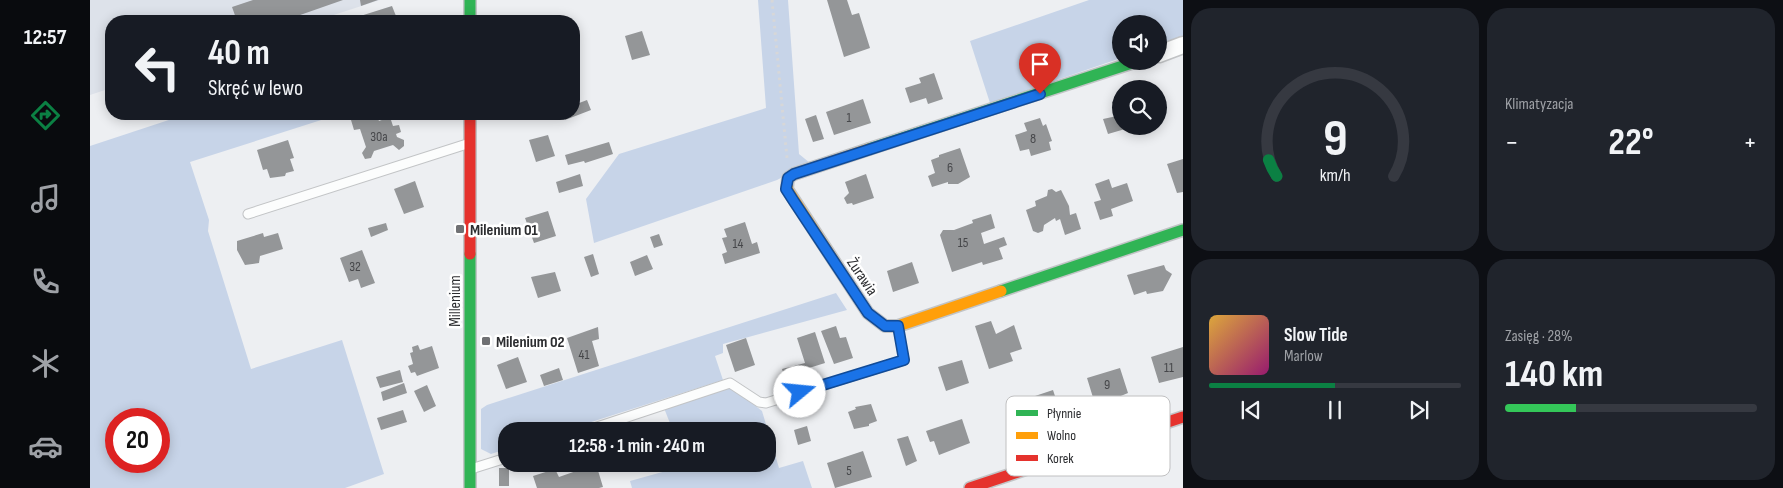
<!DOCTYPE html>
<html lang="pl">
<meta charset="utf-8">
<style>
:root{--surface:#171b24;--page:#20242c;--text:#f1f3f6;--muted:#9ea1a6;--line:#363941;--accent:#0b8043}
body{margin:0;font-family:"Sofia Sans Condensed",sans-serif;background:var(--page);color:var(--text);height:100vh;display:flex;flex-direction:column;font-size:19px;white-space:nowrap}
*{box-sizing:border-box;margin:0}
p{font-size:16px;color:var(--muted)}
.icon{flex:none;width:28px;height:28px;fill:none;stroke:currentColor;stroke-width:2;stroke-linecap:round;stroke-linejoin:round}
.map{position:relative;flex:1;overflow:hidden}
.drawer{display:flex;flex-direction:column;gap:8px;padding:8px;background:#0d0f14;width:600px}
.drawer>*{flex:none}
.banner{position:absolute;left:15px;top:15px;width:475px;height:105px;border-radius:20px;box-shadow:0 2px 12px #0003;background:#171b24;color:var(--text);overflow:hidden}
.buttons{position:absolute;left:1022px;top:15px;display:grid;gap:10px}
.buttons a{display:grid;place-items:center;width:55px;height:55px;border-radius:50%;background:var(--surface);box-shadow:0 2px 12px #0003;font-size:25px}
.speed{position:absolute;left:15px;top:408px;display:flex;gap:10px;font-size:25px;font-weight:700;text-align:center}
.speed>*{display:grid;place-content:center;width:65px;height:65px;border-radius:50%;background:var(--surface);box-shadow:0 2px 12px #0003;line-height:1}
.speed .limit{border:8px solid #d22;background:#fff;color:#111}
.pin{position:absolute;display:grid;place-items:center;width:42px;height:42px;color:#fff;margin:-51px -21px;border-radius:50% 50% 50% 0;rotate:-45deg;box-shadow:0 0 5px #0007}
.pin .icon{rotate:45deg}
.me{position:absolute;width:55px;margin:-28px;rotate:73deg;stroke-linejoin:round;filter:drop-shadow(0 0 4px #0008)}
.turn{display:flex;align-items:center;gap:18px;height:105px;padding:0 20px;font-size:22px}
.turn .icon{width:65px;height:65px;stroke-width:2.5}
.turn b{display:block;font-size:35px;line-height:42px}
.big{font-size:38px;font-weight:700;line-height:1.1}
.drawer .card{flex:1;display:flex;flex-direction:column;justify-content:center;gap:8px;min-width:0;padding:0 18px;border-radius:20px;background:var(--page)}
.drawer .dial{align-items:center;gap:0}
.dial svg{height:130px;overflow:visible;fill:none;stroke:var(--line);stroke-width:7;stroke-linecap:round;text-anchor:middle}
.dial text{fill:var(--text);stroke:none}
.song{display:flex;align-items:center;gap:15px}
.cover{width:60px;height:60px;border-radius:8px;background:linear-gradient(135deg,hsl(40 70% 55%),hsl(320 70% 35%))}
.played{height:5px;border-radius:2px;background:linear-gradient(90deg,var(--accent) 50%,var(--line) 50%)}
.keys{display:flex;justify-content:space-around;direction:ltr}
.heat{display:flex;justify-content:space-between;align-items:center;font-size:28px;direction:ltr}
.charge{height:8px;border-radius:4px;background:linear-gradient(90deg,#34c759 28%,var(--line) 0)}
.drawer .tiles{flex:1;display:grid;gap:8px;grid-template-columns:repeat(2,1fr)}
.trip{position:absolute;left:408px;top:422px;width:278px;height:50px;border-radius:20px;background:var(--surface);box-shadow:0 2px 12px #0003;font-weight:700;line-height:50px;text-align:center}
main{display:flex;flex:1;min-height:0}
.tabs{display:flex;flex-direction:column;width:90px;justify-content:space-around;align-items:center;background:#090b0e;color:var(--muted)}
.tabs .icon{width:35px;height:35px}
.tabs .on{color:var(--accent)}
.tabs b{font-size:22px;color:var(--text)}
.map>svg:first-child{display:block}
</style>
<main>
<nav class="tabs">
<b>12:57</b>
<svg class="icon on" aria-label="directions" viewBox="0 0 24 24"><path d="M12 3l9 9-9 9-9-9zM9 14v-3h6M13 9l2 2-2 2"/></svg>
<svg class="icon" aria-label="music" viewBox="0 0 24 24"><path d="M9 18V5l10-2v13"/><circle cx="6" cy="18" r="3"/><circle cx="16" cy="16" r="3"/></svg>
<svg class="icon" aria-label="phone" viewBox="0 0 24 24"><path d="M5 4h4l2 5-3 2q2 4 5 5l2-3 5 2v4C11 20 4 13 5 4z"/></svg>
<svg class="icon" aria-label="climate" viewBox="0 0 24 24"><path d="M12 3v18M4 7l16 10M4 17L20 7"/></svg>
<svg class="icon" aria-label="car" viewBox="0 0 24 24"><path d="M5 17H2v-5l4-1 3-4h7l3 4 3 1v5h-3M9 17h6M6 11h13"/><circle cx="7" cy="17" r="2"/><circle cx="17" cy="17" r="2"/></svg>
</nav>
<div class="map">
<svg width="1093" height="488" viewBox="0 0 1093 488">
<rect width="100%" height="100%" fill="#edeff2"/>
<path fill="#dde2ea" d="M0,0h290l-65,21h-204v67l-21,7z"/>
<path fill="#c7d4e8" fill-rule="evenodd" d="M668,0h30l11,154 11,9 -33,17 -183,63 -8,-44 33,-45 147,-46z
M999,0h94v38l-24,8v-22h-38v34l-131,45 -20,-62z
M97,114h153l-150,48 19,58 -1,11 43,138 91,-29 42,134 -39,14h-255v-342zM26,419h43v42h-43z
M746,293l11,17 -124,34v9l-8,3 8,24 -160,51h-57v18l-15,5 -10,-5v-40l6,-4z
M642,387l30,24 17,57 24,-7 9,27h-180l-2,-7 54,-15v-2h82v-33h-93l-9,-23z"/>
<path fill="#949698" d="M163,0h90l-60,21h-46l-5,-14z
M270,0h18l-17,6z
M737,0h20l5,15 7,-2 11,35 -26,9z
M302,6l6,15h-43l-1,-3z
M552,31l8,24 -18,5 -7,-24z
M844,73l9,26 -15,5 -2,-6 -16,5 -5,-15 16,-5 -2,-5z
M773,99l8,24 -37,12 -8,-23z
M1031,99v27l11,1 -24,7 -5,-15 14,-3 -5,-14z
M497,100l4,10 -26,10 -2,-6h11v-9z
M281,114h5l3,7 11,-4 3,9 6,-1 2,7 -5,2 1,3 7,3v6l-5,4 -6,-5 -19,6 -3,7 -6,1 -3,-6 4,-6 -6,-18 -6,1 -3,-10z
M726,115l8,24 -11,3 -8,-23z
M950,118l3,8 3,-2 6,17 -3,1 2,8 -20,6 -2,-7 -9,2 -5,-16 12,-4 -3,-8z
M458,135l7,21 -19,6 -7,-22z
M198,140l6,18 -4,1 4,12 -8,2 -1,3 -15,2 -3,-9 -4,1 -6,-20z
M519,142l4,12 -28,9 -1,-2 -16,4 -3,-10z
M870,148l10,29 -12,7h-10v-2l-16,5 -4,-11 7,-3 -4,-13 8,-3v-2z
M1093,159v33l-6,1 -10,-29z
M490,174l3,12 -24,7 -3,-11z
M776,174l8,24 -21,7 -1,-2 -5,1 -3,-6 5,-5 -4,-11z
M1019,179l3,9 15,-5 6,18 -22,8 2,7 -13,4 -6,-18 7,-2 -6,-16z
M325,181l9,26 -20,7 -10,-25z
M962,189l4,3 5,-2 8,16 1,9 6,-2 5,16 -16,6 -5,-16 -4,2 -1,-3 -11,7 -1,6 -5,2 -5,-2 -7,-21 10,-4 -1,-5 12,-5 1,-6z
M458,211l8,25 -22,7 -9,-25z
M901,214l4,14 -14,5 3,11 20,-7 3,8 -8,3 4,11 -20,6 -1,-3 -30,10 -12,-37 3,-5h11l19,-7 -1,-3z
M655,222l7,22 5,-2 3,11 -35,11 -3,-10 5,-2 -5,-14 5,-1 -3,-8z
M296,223l2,7 -17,7 -3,-9z
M173,233l1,4 14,-4 5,16 -23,7 -1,7 -14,2 -8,-15v-9z
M569,234l4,11 -9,3 -4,-11z
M272,250l13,33 -14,5 -3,-9 -9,3 -9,-24z
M503,254l6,20 -8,3 -7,-20z
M557,255l6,14 -18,7 -5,-14z
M822,262l7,21 -26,9 -6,-21z
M1074,265l2,5 6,4 -9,17 -16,3 -1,-3 -12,4 -7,-20z
M465,272l6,19 -23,7 -7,-21z
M901,321l5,13 18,-9 8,24 -12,4 3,8 -24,8 -14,-43z
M746,326l4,12 6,-1 7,21 -19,6 -13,-33z
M508,327l1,12 -7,2 7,25 -21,7 -11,-35z
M725,332l10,31 -32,10 1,6 -8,2 -4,-12 23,-6 -8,-25z
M656,338l9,27 -20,7 -9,-27z
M328,345l2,5 12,-4 7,22 -22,8 -2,-4 -4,1 -3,-7 5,-2 -3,-11 3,-1 -1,-5z
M1093,347v30l-24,6 -8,-26z
M428,357l9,25 -21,7 -9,-24z
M872,360l7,23 -23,8 -8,-24z
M469,368l4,12 -19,6 -4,-11z
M1030,368l8,25 -24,10 -1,-2 -8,3 -8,-26z
M310,370l3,12 -23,6 -4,-11z
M314,383l3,10 -24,8 -2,-9z
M337,385l9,21 -12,6 -10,-21z
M963,390l5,15 -18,6 -5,-15z
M781,404l6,17 -8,3v2l-15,3 -6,-17 8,-3 -1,-2z
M313,410l4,12 -26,8 -4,-12z
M872,419l8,24 -31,12 -5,-14 -4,1 -4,-11z
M717,426l4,15 -13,4 -4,-15z
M818,436l9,25 -11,5 -9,-27z
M773,451l9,26 -37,11 -8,-25z
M506,464l7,23 -4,1h-62l-4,-12 22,-7 4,8z
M541,464h12l1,4 -11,4z
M579,464h14l-12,4z
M409,468h10v18h-10z"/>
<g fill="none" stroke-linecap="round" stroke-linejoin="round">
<g stroke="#c2c4c6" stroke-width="11">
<path id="lane" d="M158,214l222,-71
M495,431l145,-48 29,19 7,1 138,-43 -6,-34
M381,469l35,-11"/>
</g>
<g stroke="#c2c4c6" stroke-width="19">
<path id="street" d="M1069,54l24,-9"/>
</g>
<g stroke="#c2c4c6" stroke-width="14">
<path id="fast" d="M380,0v21
M779,149l269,-88
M380,254v234
M911,291l182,-61"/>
</g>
<g stroke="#c2c4c6" stroke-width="14">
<path id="slow" d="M779,149l-75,25 -6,4 -1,11 81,124 17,13h13l103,-35"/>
</g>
<g stroke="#c2c4c6" stroke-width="14">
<path id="jam" d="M380,114v140
M880,488l213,-71"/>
</g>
<path stroke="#d7d7d8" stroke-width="3" stroke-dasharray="2.5 4" stroke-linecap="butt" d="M682,0l15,158"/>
<use href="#lane" stroke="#fcfdfd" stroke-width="9"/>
<use href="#street" stroke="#fcfdfd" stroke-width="16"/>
<use href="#fast" stroke="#30b455" stroke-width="11"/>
<use href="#slow" stroke="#ff9f0a" stroke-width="11"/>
<use href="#jam" stroke="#e5322d" stroke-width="11"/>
</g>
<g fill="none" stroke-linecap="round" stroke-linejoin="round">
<g stroke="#114b97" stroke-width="12">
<path id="route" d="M710,392l104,-32 -6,-34h-13l-17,-13 -75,-113 -7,-11 2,-11 6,-4 246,-80"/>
</g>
<use href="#route" stroke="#1a73e8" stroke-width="9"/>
</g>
<g fill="#707174" stroke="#fff" stroke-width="2">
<rect x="365" y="224" width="10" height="10" rx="2.5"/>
<rect x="391" y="336" width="10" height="10" rx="2.5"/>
</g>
<g text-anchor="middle" stroke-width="5" stroke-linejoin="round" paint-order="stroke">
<g font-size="14" fill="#46474a">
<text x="759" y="122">1</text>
<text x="289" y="141">30a</text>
<text x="943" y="143">8</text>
<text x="860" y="172">6</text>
<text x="873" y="247">15</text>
<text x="648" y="248">14</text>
<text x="265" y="271">32</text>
<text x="494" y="359">41</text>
<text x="1079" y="372">11</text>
<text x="1017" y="389">9</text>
<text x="759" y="475">5</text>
</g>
<g font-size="16" font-weight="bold" fill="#2c2d30" stroke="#fff" text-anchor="start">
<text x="380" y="235">Milenium 01</text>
<text x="406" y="347">Milenium 02</text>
</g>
<g font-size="16" fill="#2c2d30" stroke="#fff">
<text transform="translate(773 276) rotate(56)" y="6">Żurawia</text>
<text transform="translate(364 301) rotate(-90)" y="6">Millenium</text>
</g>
</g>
<rect x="916" y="396" width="164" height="80" rx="8" fill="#fff" stroke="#c0c0c1" stroke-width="1"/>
<rect x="926" y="410" width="22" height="6" fill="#30b455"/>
<rect x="926" y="432" width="22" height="7" fill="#ff9f0a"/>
<rect x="926" y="455" width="22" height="6" fill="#e5322d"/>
<g font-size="14" fill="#2c2d30">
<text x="957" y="418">Płynnie</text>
<text x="957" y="440">Wolno</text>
<text x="957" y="463">Korek</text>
</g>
</svg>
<div class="buttons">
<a><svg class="icon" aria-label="sound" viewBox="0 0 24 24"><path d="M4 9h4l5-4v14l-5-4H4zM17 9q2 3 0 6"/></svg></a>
<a><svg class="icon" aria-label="search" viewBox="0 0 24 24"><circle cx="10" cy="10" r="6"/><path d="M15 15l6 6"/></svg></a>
</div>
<div class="speed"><div class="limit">20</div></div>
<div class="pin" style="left:950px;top:94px;background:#d93025"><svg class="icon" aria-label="arrive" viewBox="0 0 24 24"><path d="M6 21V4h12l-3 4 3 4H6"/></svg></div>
<svg class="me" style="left:710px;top:392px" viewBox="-20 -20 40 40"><circle r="19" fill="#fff"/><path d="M0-13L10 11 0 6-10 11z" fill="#1a73e8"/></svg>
<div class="trip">12:58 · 1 min · 240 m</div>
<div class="banner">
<div class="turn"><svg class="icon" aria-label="left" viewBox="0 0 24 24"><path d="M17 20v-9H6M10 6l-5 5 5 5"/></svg><div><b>40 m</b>Skręć w lewo</div></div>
</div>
</div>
<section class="drawer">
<div class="tiles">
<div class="card dial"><svg viewBox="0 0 100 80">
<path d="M14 69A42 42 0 1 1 86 69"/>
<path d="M14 69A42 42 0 0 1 9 59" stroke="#0b8043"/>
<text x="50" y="56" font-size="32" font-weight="700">9</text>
<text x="50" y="72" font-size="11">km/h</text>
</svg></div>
<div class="card"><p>Klimatyzacja</p>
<div class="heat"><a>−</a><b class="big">22°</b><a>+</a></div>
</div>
<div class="card">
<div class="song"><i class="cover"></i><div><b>Slow Tide</b><p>Marlow</p></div></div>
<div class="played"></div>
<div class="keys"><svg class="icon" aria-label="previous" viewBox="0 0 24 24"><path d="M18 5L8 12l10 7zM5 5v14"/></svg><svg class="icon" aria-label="pause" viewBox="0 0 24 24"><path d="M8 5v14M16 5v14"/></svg><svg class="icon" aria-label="next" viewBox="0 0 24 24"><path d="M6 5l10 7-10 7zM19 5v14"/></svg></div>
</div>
<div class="card"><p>Zasięg · 28%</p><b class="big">140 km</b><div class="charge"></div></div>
</div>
</section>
</main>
